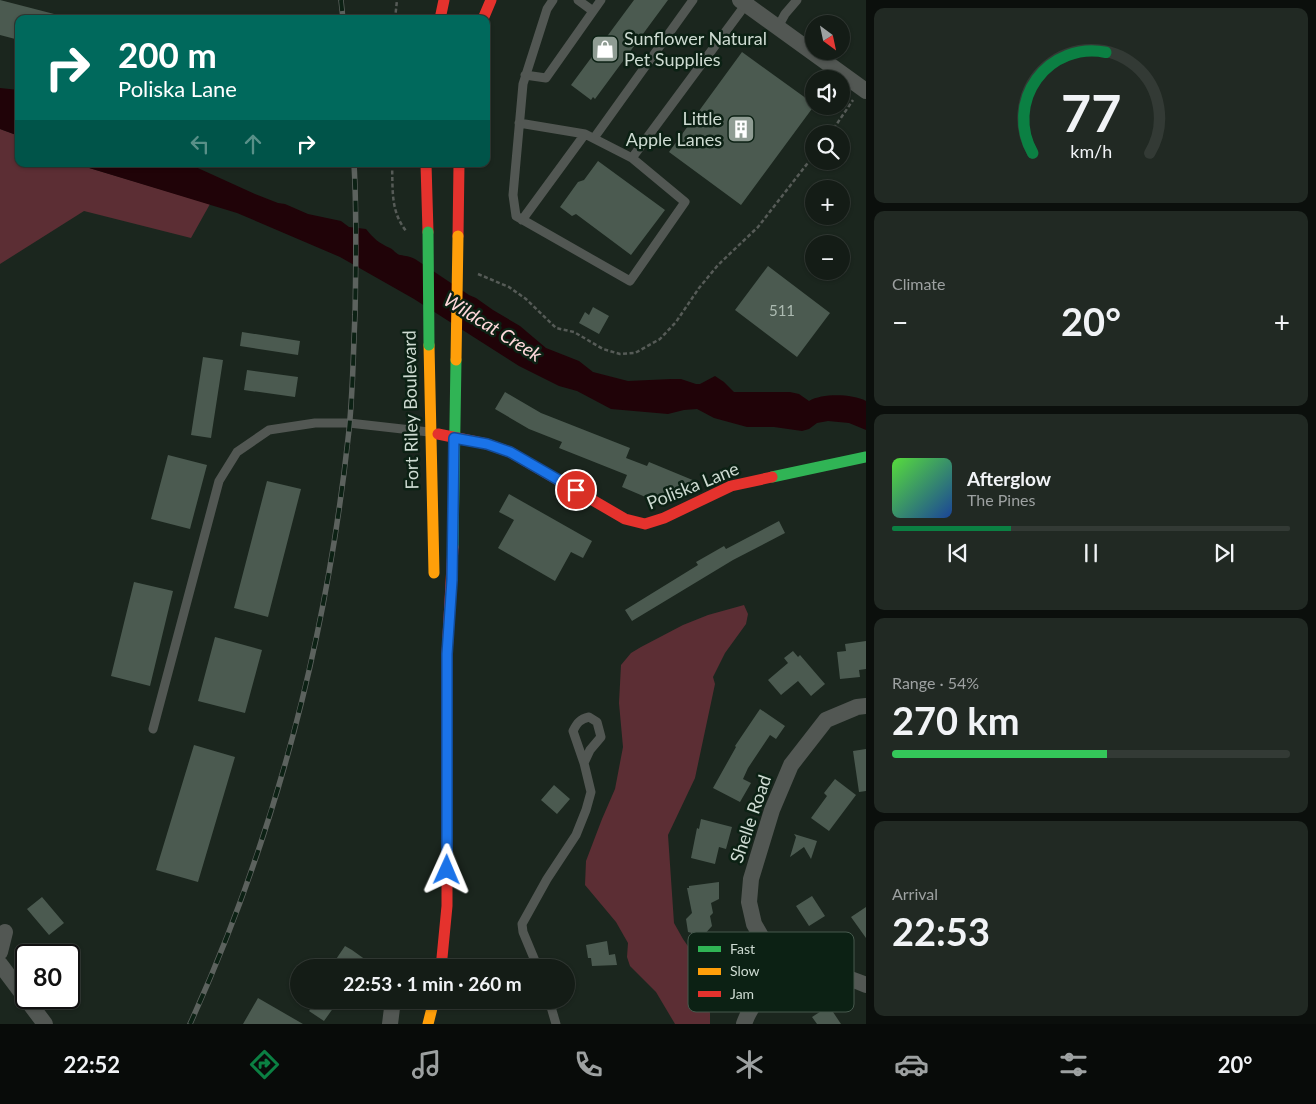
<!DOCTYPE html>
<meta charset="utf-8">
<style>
:root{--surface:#141c16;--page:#212923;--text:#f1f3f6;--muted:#9da1a1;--line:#333a35;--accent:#0b8043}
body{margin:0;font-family:Lato,sans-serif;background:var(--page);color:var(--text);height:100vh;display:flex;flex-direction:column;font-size:19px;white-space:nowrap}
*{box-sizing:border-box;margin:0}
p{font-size:16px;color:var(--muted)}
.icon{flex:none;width:28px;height:28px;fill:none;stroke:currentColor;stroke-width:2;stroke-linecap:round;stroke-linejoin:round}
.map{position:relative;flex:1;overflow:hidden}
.panel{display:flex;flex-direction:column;gap:8px;padding:8px;background:#0b0f0c;width:450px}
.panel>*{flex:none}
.guide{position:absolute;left:15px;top:15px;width:475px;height:152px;border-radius:10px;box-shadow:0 1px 4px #0004,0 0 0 1px var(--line);background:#00695c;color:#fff;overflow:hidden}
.needle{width:32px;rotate:147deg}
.tools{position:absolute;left:805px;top:15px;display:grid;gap:10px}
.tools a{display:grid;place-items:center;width:45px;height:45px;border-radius:50%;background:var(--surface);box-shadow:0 1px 4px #0004,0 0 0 1px var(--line);font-size:25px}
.speed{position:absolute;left:15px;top:944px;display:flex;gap:10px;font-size:25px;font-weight:700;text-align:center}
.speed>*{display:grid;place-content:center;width:65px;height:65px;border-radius:50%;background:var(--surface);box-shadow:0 1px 4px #0004,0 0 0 1px var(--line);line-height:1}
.speed .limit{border:2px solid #111;border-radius:8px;background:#fff;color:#111}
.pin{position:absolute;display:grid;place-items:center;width:42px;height:42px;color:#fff;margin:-21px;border:2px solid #fff;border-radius:50%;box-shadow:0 1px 5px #0007}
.me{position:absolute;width:55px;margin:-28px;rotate:1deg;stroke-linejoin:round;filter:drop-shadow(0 0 4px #0008)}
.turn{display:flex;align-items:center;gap:18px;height:105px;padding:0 20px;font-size:22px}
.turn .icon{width:65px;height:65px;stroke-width:2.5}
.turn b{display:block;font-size:35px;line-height:42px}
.lanes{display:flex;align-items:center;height:48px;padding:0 20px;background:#0003;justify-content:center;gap:25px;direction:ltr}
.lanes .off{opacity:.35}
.big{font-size:38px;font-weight:700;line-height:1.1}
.panel .tile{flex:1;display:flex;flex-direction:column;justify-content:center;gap:8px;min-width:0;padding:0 18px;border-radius:10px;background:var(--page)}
.panel .dial{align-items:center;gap:0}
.dial svg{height:130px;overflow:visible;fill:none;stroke:var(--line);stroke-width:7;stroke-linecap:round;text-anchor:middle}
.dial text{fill:var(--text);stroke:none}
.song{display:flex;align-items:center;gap:15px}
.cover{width:60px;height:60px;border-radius:8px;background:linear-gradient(135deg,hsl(110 70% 55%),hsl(220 70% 35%))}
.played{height:5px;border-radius:2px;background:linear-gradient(90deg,var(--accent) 30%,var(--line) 30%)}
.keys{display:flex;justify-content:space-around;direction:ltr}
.heat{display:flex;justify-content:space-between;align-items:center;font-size:28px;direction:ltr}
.charge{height:8px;border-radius:4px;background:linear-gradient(90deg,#34c759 54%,var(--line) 0)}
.trip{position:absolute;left:290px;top:959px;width:285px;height:50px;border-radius:25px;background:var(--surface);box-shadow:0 1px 4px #0004,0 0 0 1px var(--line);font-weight:700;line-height:50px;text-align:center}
.dock{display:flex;height:80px;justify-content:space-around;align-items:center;background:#080b09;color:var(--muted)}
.dock .icon{width:35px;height:35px}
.dock .current{color:var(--accent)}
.dock b{font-size:22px;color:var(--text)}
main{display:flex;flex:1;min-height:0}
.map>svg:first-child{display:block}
</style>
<main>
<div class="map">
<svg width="866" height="1024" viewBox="0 0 866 1024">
<rect width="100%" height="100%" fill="#1b261e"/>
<path fill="#5c2e34" d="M0,129l19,7v28h57l134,40 -19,34 -107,-27 -84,53z
M744,605l4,9 -2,10 -21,29 -12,24 2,7 -20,94 -27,57 6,88 9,16 18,26 4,31 5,17v11h-35l-19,-32 -26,-26 -3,-9 1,-14 -12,-21 -31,-37 1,-24 16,-42 13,-30 8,-42 -4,-44 2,-38 10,-12 10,-6 42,-22 25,-10z"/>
<path fill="#200308" d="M0,88l19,2v46l-19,-7z
M76,164h113l66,30 23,9 7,1 23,10 33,7 8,6 17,2c8,10 13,14 24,19 4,2 6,6 10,7 6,1 9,1 15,4l54,36 7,3 17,12 27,16 26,22 33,13 14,11 35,9 43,-2h10l15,5h4l15,-8 9,6 10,10h56l9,2 10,7c14,-8 43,-7 57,0v29l-17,-7 -21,-2 -11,2 -8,6 -7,2 -28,-4h-27l-33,-9 -17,-9 -13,1 -16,4 -57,-5 -34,-18 -18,-5 -40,-20 -105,-67 -74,-42 -103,-44z"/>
<path fill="#4b5a50" d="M0,0l58,15v4h-39v21l-19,-5z
M634,0h34l-73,99 -2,-2 -2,3 -20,-15z
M742,52l72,52v2l-73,99 -72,-53z
M598,161l67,49 -34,45 -55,-41 -4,2 -12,-9 18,-25 6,-2z
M768,266l62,47 -33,44 -62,-47z
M593,307l16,9 -10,18 -20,-11 6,-11 4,3z
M242,332l58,9 -2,14 -58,-9z
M203,357l20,3 -12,78 -20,-3z
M247,370l51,7 -3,20 -51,-7z
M505,392l36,21 89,35 -4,10 21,8 2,-4 46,19 -4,9 -4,-1 -4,5 -6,-3 -1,4 -8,-3 -6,12 -40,-17 5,-12 -68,-27 3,-6 -33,-13 -34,-20z
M168,455l39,10 -17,64 -39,-10z
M267,481l34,8 -33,128 -34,-9z
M509,494l83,47 -9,17 -12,-6 -16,29 -57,-33 16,-28 -15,-8z
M779,521l6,12 -52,27 -101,61 -7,-11 73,-45 -2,-3 28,-16 2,3z
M134,582l39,9 -23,95 -39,-10z
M215,637l47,13 -17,63 -47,-12z
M866,641v28l-7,1 1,7 -20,2 -3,-27 9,-1 -1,-7z
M793,651l5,6 2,-2 25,29 -14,12 -13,-15 -17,14 -13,-15 20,-17 -4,-5z
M760,709l25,17 -9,13 -6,-4 -22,33 -5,11 8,4 -11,19 -27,-14 23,-41 -1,-1z
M194,745l41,12 -37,125 -42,-12z
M866,749v42l-7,1 -6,-41z
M835,779l21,16 -27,36 -18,-13 16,-22 -3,-3z
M554,785l16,14 -13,15 -16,-14z
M701,819l31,8 -6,22 -7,-2 -4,17 -24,-6 6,-30 2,1z
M794,834l23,7 -6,18 -7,-12 -14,10 6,-20z
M719,882v17l-8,4 2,10 -3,3 2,10 -9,10 -15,-4 -2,-13 6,-6 -5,-25h2v-2z
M812,896l13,20 -16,10 -13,-20z
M42,897l22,26 -15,12 -22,-26z
M866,907v31l-15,-21z
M607,941l2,14 6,-1 2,11 -25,1 -1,-8h-3l-2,-13z
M345,946l7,4 25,18h-47z
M258,998l45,26h-60z
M317,1000h22l-15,21 -15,-10z
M829,1006l12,18h-24l-5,-7z"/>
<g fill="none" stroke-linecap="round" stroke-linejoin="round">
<path stroke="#565b57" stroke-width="2.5" stroke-dasharray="4 2.5" stroke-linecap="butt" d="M395,19l2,-19
M830,134l23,-34
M392,164c1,25 -2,48 15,68
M478,274l31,13 17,12 30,29 18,4 29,17 17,5 15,-1 25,-14 16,-17 23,-34 19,-23 40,-38 56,-72"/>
<path stroke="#525753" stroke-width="9" d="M553,0l-6,9 -24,75 -10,111 3,21 114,65 55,-79 -53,-44 114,-154
M578,0l15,11
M778,27l7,-13 12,-14
M525,75l21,3 55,-78
M519,123l66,11 47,24
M594,138l99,-138
M522,220l63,-86
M153,729l66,-248 18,-29 32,-22 46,-7h34l80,9
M538,968l-15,-36 -1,-8 25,-45 29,-44 10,-25 5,-18 -7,-29 -11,-32c4,-8 7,-12 16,-14l8,5 4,15 -11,13 -6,13
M549,1000l7,24"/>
<path stroke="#525753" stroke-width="16" d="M740,0l126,91
M0,952l5,-20
M0,964l45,60
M785,978l-31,-54 -5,-22 2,-23 21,-69 19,-45 35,-45 31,-13 9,-1
M390,1024l3,-24
M744,1024c6,-17 13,-25 28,-36 32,-24 59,-18 94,-3"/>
<path stroke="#30b455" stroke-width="11" d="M772,477l94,-20
M453,547l3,-187"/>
<path stroke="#ff9f0a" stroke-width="11" d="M429,345l5,228
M428,1024l6,-24"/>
<path stroke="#e5322d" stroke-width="11" d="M440,19l4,-19
M483,19l8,-19
M426,164l2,68
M458,236l1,-72
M438,434l49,10 23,8 115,67 20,5 19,-6 67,-32 41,-9
M441,968l6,-62v-252l6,-107"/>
<g stroke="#5c625e" stroke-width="5.5">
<path id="rail" d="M341,0l2,19
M190,1024c84,-185 136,-384 158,-585 5,-41 5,-83 7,-124 1,-51 2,-101 -1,-151"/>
</g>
<use href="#rail" stroke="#0c2114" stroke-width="4" stroke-dasharray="11" stroke-linecap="butt"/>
<path stroke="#30b455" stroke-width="11" d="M428,232l1,113"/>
<path stroke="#ff9f0a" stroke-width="11" d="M456,360l2,-124"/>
</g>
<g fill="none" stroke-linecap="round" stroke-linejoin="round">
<g stroke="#114b97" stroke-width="12">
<path id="route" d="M447,870v-216l5,-74 2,-142 33,6 23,8 66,38"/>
</g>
<use href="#route" stroke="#1a73e8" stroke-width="9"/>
</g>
<defs>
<g id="shop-square" transform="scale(1.4375)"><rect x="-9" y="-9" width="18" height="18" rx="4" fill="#8f9c93" stroke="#0c2114"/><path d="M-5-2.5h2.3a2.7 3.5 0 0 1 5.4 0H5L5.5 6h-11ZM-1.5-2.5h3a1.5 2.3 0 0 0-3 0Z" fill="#fff"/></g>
<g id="building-square" transform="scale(1.4375)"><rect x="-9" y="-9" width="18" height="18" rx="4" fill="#8f9c93" stroke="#0c2114"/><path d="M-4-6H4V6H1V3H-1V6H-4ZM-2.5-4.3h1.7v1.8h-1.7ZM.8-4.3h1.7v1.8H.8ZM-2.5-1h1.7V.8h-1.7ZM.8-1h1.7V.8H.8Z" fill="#fff"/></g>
</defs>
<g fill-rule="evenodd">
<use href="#shop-square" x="605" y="49"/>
<use href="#building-square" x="741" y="129"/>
</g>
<g text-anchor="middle" stroke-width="5" stroke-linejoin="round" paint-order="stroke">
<g font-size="15" fill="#adbbb2">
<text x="782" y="316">511</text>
</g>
<g font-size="18" fill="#cedbd2" stroke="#0c2114" text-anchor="start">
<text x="624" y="45">Sunflower Natural<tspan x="624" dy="21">Pet Supplies</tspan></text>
<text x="722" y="125" text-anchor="end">Little<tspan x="722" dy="21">Apple Lanes</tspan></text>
</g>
<g font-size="18" fill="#cedbd2" stroke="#0c2114">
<text transform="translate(411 410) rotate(-91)" y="6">Fort Riley Boulevard</text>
<text transform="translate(693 486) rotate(-22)" y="6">Poliska Lane</text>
<text transform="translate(751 819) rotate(-71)" y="6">Shelle Road</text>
</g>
<g font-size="19" font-style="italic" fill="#ffd8db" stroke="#0c2114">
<text transform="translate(493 327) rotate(32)" y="7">Wildcat Creek</text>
</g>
</g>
<rect x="688" y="932" width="166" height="80" rx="8" fill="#0c2114" stroke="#46594d" stroke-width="1"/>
<rect x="698" y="946" width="23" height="6" fill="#30b455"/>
<rect x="698" y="968" width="23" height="7" fill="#ff9f0a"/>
<rect x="698" y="991" width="23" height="6" fill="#e5322d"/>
<g font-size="14" fill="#cedbd2">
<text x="730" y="954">Fast</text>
<text x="730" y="976">Slow</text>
<text x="730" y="999">Jam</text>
</g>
</svg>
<div class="tools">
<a><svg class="needle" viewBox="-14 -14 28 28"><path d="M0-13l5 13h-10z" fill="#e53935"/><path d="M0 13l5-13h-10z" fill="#9da1a1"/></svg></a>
<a><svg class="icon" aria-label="sound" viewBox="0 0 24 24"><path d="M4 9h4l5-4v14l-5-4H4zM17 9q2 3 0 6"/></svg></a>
<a><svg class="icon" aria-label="search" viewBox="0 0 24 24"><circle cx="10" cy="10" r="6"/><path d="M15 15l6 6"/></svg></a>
<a>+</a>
<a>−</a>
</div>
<div class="speed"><div class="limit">80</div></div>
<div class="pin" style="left:576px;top:490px;background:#d93025"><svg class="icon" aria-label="arrive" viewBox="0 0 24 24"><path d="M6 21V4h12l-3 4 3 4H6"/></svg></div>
<svg class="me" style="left:447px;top:870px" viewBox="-20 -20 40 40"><path d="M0-17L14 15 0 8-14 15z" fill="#1a73e8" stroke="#fff" stroke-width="4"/></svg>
<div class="trip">22:53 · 1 min · 260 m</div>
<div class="guide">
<div class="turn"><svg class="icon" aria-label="right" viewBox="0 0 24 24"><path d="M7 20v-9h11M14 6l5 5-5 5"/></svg><div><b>200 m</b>Poliska Lane</div></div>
<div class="lanes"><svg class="icon off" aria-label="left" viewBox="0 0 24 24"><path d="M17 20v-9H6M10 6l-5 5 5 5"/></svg><svg class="icon off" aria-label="ahead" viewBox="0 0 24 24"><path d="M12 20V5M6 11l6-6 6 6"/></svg><svg class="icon" aria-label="right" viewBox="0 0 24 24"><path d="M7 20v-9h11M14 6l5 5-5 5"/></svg></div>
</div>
</div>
<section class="panel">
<div class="tile dial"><svg viewBox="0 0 100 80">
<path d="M14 69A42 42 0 1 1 86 69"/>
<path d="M14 69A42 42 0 0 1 59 7" stroke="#0b8043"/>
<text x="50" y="56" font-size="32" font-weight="700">77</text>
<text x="50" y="72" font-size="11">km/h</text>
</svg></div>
<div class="tile"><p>Climate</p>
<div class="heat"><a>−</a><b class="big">20°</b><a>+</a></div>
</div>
<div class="tile">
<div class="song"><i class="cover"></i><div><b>Afterglow</b><p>The Pines</p></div></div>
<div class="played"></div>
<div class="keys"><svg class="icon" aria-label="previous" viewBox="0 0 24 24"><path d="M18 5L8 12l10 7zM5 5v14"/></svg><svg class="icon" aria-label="pause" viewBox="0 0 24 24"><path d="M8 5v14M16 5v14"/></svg><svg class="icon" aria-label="next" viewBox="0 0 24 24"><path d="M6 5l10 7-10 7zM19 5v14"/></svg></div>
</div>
<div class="tile"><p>Range · 54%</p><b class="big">270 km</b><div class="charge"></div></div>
<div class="tile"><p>Arrival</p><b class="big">22:53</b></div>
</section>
</main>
<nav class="dock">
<b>22:52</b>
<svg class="icon current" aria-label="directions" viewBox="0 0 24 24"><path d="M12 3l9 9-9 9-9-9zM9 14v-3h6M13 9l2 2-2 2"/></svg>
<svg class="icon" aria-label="music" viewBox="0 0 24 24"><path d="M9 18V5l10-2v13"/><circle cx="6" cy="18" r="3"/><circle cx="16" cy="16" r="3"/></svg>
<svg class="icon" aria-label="phone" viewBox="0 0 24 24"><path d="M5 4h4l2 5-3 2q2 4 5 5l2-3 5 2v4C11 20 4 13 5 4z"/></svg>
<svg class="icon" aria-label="climate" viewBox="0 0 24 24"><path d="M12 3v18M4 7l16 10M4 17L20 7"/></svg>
<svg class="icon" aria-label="car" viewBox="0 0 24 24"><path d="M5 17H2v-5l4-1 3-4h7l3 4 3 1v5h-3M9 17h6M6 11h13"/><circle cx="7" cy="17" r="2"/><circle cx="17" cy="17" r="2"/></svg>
<svg class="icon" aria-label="filters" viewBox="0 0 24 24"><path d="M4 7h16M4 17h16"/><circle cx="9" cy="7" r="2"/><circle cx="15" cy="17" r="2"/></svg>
<b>20°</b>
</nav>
